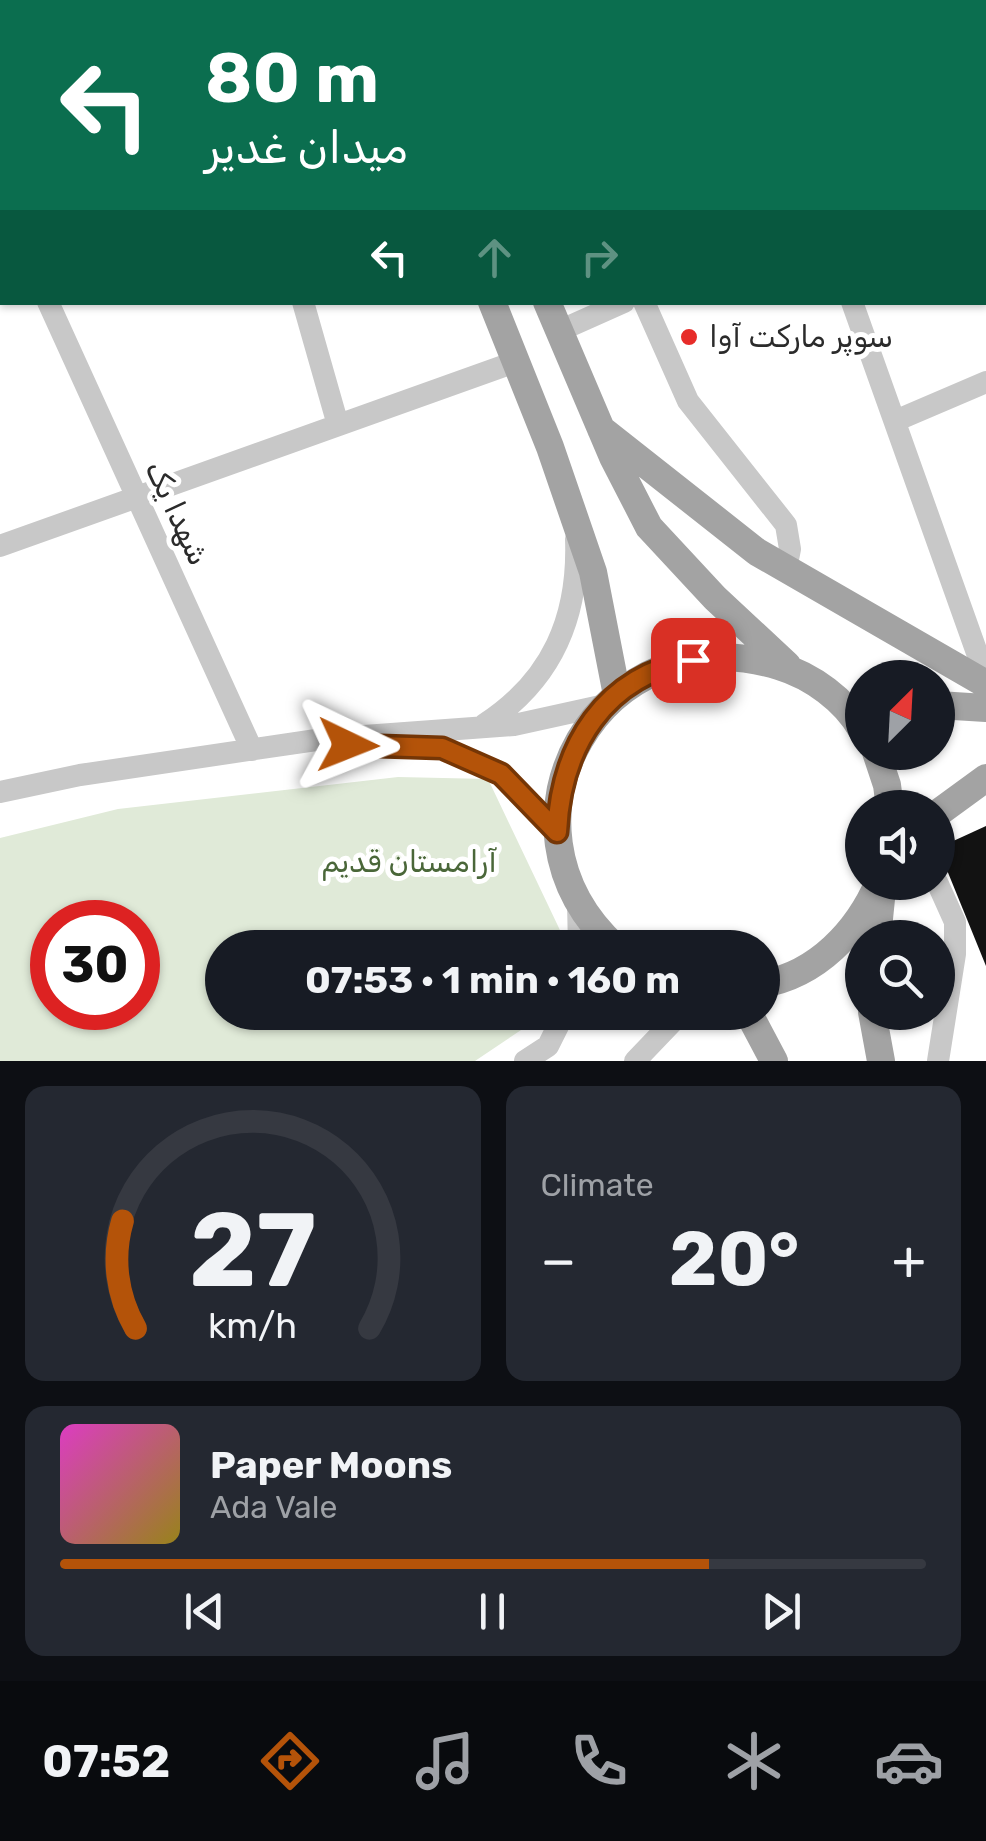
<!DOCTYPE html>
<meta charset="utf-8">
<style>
:root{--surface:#171b24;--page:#242831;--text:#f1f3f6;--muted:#9ea1a6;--line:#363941;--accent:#b45309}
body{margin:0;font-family:Rubik,"Noto Sans Arabic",sans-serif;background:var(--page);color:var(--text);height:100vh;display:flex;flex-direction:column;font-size:38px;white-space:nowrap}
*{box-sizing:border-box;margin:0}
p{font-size:32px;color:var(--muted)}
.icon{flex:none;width:55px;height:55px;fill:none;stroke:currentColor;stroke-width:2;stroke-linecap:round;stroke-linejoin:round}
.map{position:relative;height:1061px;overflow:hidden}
.drawer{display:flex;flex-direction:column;gap:25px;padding:25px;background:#0d0f14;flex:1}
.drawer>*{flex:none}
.guide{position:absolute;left:0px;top:0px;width:988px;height:305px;box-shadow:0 2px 8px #0004;background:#0b6e4f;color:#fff;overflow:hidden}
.needle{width:65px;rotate:24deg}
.controls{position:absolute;left:845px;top:660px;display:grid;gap:20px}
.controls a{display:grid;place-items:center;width:110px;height:110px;border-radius:50%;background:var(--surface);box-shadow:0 2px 8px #0004;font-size:50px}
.speed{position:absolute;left:30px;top:900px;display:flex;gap:20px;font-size:50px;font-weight:700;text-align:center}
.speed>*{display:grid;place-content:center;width:130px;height:130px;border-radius:50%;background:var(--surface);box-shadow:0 2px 8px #0004;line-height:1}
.speed .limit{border:15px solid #d22;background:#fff;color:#111}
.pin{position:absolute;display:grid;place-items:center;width:85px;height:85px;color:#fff;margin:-42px;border-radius:20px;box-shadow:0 5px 15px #0006}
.me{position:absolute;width:110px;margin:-55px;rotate:92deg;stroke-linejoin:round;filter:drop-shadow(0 0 8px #0008)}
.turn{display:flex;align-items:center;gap:35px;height:210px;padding:0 40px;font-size:45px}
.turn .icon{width:130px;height:130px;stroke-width:2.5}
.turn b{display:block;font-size:70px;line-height:85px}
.lanes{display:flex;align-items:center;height:95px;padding:0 40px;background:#0003;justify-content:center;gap:50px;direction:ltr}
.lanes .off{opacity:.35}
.big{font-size:75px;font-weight:700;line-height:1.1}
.drawer .card{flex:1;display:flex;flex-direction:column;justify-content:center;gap:15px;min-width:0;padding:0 35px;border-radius:20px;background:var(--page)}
.drawer .dial{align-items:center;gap:0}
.dial svg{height:260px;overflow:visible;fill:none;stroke:var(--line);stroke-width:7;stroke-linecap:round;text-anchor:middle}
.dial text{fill:var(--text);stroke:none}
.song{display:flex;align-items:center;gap:30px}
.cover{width:120px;height:120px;border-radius:15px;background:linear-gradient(135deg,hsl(310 70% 55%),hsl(50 70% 35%))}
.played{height:10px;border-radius:5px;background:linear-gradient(90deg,var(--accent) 75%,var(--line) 75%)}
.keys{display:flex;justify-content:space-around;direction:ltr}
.heat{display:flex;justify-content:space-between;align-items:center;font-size:55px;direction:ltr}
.drawer .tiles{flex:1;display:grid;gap:25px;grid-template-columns:1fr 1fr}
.card:last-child{grid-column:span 2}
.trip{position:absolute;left:205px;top:930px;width:575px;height:100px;border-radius:50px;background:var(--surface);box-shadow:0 2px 8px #0004;font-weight:700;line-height:100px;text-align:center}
.dock{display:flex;height:160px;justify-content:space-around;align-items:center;background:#090b0e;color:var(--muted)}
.dock .icon{width:70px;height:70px}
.dock .selected{color:var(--accent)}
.dock b{font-size:45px;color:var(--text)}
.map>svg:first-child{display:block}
</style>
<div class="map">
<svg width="986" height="1061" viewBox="0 0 986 1061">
<rect width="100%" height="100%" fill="#fff"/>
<path fill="#e0ead8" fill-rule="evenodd" d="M398,777l90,2 80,168 -346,1v64l320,1 -3,5 -64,43h-475v-223l118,-29zM52,922h86v86h-86z"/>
<path fill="#121212" d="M986,826v140l-48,-118z"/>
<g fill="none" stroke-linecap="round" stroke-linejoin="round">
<path stroke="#c8c8c8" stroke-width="22" d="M77,0l1,2
M515,0l1,2
M720,0l1,2
M985,172l1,-1
M0,181l2,-1
M0,198l2,6
M48,302l204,448
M303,302l35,123
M644,302l44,99 98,124 4,24 -4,20
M852,302l134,376
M559,331l65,-29
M895,421l91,-39
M0,546l515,-184
M485,724c67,-44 94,-106 91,-185
M0,792l80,-17 243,-36
M557,832l-56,-57 -59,-27 -94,-3 -25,-6 191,-14 91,-20
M937,882l18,40v32l-17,107
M578,902l1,46
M525,1061l23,-15 17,-34
M635,1061l47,-49"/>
<path stroke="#a3a3a3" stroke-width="28" d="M358,0l1,2
M414,2v-2
M492,302l58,145 43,125 24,123
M547,302l66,155 36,70 66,71 72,67
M601,429l156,123 229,132
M938,705l48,3
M876,752l11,33 3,23
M938,813l48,-35
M877,938l5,-49
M616,948c-137,-125 -14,-336 163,-282 33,10 66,34 83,64
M762,984c55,-9 96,-53 117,-102
M748,1012l26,49
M872,1012l9,49"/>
</g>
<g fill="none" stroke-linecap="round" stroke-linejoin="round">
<g stroke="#753606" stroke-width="25">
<path id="route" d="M348,745l94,3 59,26 56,58c4,-86 47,-156 136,-172"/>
</g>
<use href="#route" stroke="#b45309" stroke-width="18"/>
</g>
<circle fill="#e72c29" stroke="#fff" stroke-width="4" cx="689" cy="337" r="10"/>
<g text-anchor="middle" stroke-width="10" stroke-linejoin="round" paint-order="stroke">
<g font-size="30" fill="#2b2b2b" stroke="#fff" text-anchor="start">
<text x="709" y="347">سوپر مارکت آوا</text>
</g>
<g font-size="30" fill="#2b2b2b" stroke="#fff">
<text transform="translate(177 513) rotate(65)" y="10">شهدا یک</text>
</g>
<g font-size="30" fill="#4a6739" stroke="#fff">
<text x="409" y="872">آرامستان قدیم</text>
</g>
</g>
</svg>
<div class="controls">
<a><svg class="needle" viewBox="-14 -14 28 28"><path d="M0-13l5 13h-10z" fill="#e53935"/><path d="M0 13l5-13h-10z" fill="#9ea1a6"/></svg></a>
<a><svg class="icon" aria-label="sound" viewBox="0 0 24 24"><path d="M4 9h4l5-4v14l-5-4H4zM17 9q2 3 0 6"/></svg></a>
<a><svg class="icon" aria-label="search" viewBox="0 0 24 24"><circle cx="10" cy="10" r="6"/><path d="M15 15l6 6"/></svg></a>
</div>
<div class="speed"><div class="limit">30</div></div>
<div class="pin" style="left:693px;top:660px;background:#d93025"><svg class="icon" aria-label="arrive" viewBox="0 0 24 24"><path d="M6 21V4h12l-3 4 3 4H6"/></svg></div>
<svg class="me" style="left:348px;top:745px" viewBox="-20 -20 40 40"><path d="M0-17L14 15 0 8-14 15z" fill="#b45309" stroke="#fff" stroke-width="4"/></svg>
<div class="trip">07:53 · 1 min · 160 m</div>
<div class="guide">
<div class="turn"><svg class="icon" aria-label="left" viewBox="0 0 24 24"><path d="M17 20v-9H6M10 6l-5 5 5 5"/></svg><div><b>80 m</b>میدان غدیر</div></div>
<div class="lanes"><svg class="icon" aria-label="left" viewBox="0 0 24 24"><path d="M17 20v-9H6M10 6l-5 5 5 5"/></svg><svg class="icon off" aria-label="ahead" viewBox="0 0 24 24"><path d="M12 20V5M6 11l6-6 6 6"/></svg><svg class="icon off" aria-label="right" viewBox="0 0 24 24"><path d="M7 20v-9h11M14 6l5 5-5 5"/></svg></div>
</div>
</div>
<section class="drawer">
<div class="tiles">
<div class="card dial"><svg viewBox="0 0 100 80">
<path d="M14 69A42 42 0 1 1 86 69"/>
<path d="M14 69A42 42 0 0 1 10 36" stroke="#b45309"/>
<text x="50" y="56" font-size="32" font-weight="700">27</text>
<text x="50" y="72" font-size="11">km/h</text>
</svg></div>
<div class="card"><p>Climate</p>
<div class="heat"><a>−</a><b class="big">20°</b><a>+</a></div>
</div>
<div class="card">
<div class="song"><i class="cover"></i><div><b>Paper Moons</b><p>Ada Vale</p></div></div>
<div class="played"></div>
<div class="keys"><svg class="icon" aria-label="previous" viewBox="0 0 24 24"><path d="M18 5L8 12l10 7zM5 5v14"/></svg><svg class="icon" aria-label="pause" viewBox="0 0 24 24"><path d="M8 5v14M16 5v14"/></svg><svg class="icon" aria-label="next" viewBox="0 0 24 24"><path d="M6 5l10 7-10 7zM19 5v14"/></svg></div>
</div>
</div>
</section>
<nav class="dock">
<b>07:52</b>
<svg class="icon selected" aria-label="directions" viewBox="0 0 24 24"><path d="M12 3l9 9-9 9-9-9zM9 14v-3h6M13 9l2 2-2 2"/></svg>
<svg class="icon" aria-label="music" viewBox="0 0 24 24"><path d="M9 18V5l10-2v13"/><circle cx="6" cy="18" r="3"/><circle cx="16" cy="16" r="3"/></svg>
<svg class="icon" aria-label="phone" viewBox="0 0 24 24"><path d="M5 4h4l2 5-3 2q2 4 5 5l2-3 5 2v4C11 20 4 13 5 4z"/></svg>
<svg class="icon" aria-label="climate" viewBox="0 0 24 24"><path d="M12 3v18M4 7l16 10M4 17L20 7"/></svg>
<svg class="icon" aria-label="car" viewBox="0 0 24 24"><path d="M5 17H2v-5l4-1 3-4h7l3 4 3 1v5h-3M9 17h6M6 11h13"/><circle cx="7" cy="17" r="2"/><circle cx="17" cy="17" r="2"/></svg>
</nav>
